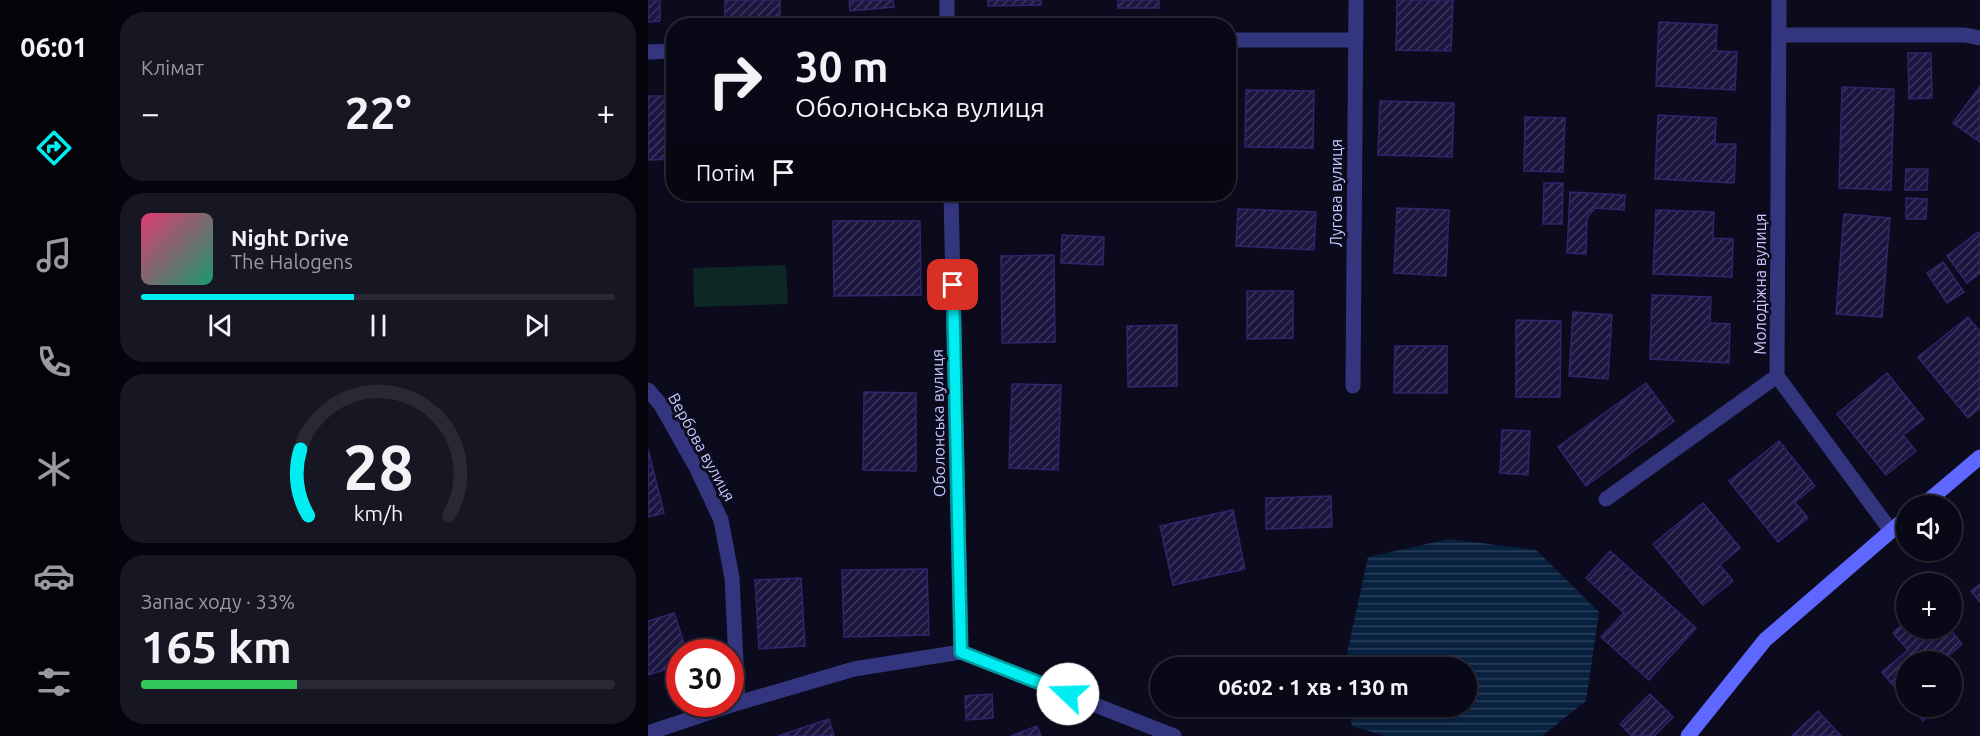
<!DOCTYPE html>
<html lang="uk">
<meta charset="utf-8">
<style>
:root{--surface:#090816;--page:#171623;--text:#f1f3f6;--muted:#999aa1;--line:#292935;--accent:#00eef2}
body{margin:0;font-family:Ubuntu,sans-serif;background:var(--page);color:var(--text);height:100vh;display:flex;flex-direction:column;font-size:22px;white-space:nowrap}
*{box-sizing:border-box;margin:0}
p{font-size:20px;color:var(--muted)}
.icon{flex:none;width:33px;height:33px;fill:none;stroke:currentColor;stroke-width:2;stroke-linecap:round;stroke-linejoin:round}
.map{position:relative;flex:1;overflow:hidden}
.drawer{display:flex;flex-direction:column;gap:12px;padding:12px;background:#05040c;width:540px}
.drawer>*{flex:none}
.banner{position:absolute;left:18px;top:18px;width:570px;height:183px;border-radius:24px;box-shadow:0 2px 4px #0004,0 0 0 2px var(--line);background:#090816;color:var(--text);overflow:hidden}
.controls{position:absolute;left:1248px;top:495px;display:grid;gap:12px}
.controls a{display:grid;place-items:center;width:66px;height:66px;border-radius:50%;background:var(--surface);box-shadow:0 2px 4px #0004,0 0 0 2px var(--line);font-size:30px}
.speed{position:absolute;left:18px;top:639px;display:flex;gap:12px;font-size:30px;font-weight:700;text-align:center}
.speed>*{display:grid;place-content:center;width:78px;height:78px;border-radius:50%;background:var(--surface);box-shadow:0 2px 4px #0004,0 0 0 2px var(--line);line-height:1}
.speed .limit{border:9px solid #d22;background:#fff;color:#111}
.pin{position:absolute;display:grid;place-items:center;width:51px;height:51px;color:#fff;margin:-26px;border-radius:12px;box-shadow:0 3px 9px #0006}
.me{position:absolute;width:66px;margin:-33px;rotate:291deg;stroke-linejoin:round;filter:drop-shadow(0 0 4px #0008)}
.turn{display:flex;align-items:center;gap:21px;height:126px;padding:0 30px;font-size:27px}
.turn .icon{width:78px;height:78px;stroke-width:2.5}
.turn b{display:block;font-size:42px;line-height:51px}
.then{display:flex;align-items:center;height:57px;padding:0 30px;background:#0003;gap:12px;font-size:22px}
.big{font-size:45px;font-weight:700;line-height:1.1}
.drawer .card{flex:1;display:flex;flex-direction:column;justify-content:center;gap:9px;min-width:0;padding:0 21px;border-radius:24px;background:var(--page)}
.drawer .dial{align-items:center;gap:0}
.dial svg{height:156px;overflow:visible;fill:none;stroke:var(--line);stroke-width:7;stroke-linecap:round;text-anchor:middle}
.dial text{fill:var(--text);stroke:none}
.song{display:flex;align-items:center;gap:18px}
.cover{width:72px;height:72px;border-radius:9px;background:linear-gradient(135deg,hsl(340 70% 55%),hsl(160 70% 35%))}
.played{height:6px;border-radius:3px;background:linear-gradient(90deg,var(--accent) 45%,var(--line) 45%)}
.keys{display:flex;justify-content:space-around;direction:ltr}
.heat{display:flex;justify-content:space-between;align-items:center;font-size:33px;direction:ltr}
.charge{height:9px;border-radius:4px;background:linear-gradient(90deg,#34c759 33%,var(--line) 0)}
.trip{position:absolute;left:502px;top:657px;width:327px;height:60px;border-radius:30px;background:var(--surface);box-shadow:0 2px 4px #0004,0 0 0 2px var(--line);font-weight:700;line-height:60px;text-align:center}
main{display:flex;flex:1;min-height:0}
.tabs{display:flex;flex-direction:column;width:108px;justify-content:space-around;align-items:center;background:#040309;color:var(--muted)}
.tabs .icon{width:42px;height:42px}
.tabs .current{color:var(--accent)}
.tabs b{font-size:27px;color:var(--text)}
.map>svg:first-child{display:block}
</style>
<main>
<nav class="tabs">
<b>06:01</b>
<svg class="icon current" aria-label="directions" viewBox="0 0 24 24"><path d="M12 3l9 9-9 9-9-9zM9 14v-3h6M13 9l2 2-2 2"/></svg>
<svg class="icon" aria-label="music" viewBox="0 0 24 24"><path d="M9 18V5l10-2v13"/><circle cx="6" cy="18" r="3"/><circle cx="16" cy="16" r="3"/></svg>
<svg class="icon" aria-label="phone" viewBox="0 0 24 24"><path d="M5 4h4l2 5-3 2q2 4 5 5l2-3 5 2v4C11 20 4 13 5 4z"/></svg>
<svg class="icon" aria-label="climate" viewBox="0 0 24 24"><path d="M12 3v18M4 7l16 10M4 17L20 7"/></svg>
<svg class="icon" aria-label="car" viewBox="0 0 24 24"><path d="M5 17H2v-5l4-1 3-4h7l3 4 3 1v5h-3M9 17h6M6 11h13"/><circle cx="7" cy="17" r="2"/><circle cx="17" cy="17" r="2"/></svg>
<svg class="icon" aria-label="filters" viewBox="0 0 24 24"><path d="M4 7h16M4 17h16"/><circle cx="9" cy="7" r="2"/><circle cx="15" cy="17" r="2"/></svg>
</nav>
<section class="drawer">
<div class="card"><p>Клімат</p>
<div class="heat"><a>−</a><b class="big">22°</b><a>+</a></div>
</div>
<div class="card">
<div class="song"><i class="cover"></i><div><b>Night Drive</b><p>The Halogens</p></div></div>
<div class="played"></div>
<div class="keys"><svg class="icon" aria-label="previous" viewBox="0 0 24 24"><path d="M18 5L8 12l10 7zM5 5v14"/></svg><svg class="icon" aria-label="pause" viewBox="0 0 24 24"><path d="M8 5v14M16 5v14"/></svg><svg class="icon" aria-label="next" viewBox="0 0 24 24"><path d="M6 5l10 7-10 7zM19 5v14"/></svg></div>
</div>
<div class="card dial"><svg viewBox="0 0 100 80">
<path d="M14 69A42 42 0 1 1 86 69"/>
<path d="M14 69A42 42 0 0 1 10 35" stroke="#00eef2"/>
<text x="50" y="56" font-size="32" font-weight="700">28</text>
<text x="50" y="72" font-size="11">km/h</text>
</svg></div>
<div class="card"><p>Запас ходу · 33%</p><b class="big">165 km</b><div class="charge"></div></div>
</section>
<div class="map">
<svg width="1332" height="736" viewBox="0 0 1332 736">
<defs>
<pattern id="water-rules" width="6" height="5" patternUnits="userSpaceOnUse" patternTransform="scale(1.5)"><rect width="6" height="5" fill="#08213f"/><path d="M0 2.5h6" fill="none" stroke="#2a405c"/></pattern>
<pattern id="building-hatch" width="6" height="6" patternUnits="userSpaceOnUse" patternTransform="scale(1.5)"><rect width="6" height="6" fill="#1b163f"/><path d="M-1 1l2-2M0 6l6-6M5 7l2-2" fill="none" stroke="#3b365c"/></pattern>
</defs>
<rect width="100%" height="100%" fill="#0c0a1d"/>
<path fill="#0d2724" d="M138,265l2,39 -94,3 -1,-39z"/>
<path fill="url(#water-rules)" d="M801,539l87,11 63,62 -13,89 -44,35h-157l-33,-10 -4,-19 119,-1v-38l-123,-1 24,-110z"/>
<path fill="url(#building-hatch)" stroke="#2e266c" stroke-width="1.5" d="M0,0h12v21l-12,1z
M77,0h55v21h-55z
M201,0h44l1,7 -44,4z
M340,0h53v5l-53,1z
M470,0h41v8h-41z
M749,0h56l-2,51 -55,-1z
M1011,22l58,3 -1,26 21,1 -2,38 -79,-4z
M1260,53h23l1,45 -23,1z
M1332,86v56l-27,-19z
M1194,87l52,2 -3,101 -52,-2z
M598,90l68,1 -1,57 -68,-1z
M0,96h26v63l-26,1z
M732,101l74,2 -2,54 -74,-2z
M1010,115l58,3 -1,26h21l-2,39 -79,-4z
M877,117l40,1 -2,54 -39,-1z
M1258,169h22l-1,21h-22z
M896,183h19l-1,41h-19z
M922,192l55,3 -1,15 -29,-2 -8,10 -1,36 -19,-1z
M1258,198l21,1 -1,20h-20z
M749,208l52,2 -3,66 -52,-3z
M590,209l78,3 -2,38 -78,-4z
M1008,210l58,2 -1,26 20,1 -1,38 -79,-3z
M1196,214l46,4 -8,99 -46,-3z
M185,221h87l1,74 -87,1z
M1330,232l2,2v39l-13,10 -20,-27z
M414,235l42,2 -1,28 -42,-2z
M406,255l1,87 -53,1 -1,-87z
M1295,262l21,30 -17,11 -20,-30z
M599,291h46v47l-46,1z
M1004,295l59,2 -1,26 20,1 -1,39 -79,-4z
M925,312l39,3 -4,64 -39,-3z
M1320,317l12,15v76l-12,10 -50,-61z
M868,320l45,1 -1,76h-44z
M529,325v61l-49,1 -1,-61z
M747,346h52v47h-53z
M1239,373l37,46 -21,16 13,16 -30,24 -49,-61z
M998,383l28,38 -88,65 -28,-39z
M364,384l49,1 -3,85 -49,-2z
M216,392l52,1v78l-53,-1z
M854,430l28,1 -2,44 -28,-2z
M1131,441l36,45 -20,16 13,16 -30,24 -49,-61z
M0,449l16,64 -16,4z
M683,496l1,31 -66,2v-31z
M1055,503l37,45 -20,17 13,16 -30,24 -50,-61z
M585,510l12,59 -72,16 -13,-59z
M962,551l86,77 -47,52 -48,-43 23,-24 -38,-35z
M279,569l2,66 -85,2 -2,-67z
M153,578l4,68 -46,3 -4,-69z
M1332,584v18l-9,-11z
M26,613l13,39h-7v13l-32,10v-54z
M1258,621v7h43l13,16 -21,18h-35v39l-24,-29 26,-22 -15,-17z
M1304,674l11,14 -11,9z
M344,694l1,24 -27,2 -1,-24z
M1002,694l23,23 -19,19h-22l-12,-12z
M1263,706h29l-17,15z
M1170,711l23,25h-49z
M181,719l5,17h-56z
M389,726l4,10h-30z"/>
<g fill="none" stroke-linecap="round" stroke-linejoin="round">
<path stroke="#33367f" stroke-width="15" d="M299,0v26
M1131,0l-2,376 114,155
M1131,35h186l15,3
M580,40h127
M0,52l26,-1
M303,194l10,458
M705,386l3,-386
M0,390l13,15 35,62 25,53 11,58 6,125
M958,499l171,-123
M0,733l90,-30 116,-34 107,-17 213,84"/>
<path stroke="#5e67ff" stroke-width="15" d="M1274,506l58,-49
M1040,736l77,-96 141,-122"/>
</g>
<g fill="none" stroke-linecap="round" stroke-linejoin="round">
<g stroke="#009b9d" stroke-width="15">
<path id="route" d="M305,285l8,367 107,42"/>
</g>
<use href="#route" stroke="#00eef2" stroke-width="10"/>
</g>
<g text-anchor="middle" stroke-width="6" stroke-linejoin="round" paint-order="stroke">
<g font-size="16" fill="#c8c7ff" stroke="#0c0a1d">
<text transform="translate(688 193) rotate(-90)" y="6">Лугова вулиця</text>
<text transform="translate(1112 284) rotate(-90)" y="6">Молодіжна вулиця</text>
<text transform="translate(290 423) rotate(-91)" y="6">Оболонська вулиця</text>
<text transform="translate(54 447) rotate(61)" y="6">Вербова вулиця</text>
</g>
</g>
</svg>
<div class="controls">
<a><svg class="icon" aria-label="sound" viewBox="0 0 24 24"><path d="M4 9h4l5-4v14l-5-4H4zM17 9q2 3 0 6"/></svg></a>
<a>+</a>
<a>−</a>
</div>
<div class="speed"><div class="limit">30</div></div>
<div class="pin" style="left:305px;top:285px;background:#d93025"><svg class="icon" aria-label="arrive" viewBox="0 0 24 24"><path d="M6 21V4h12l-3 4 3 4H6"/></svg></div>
<svg class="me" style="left:420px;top:694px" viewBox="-20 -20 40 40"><circle r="19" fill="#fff"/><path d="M0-13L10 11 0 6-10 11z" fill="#00eef2"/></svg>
<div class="trip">06:02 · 1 хв · 130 m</div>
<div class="banner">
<div class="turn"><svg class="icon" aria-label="right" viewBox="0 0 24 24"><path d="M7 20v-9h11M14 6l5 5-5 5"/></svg><div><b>30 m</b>Оболонська вулиця</div></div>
<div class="then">Потім<svg class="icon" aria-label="arrive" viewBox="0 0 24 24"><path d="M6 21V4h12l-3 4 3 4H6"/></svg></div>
</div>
</div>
</main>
